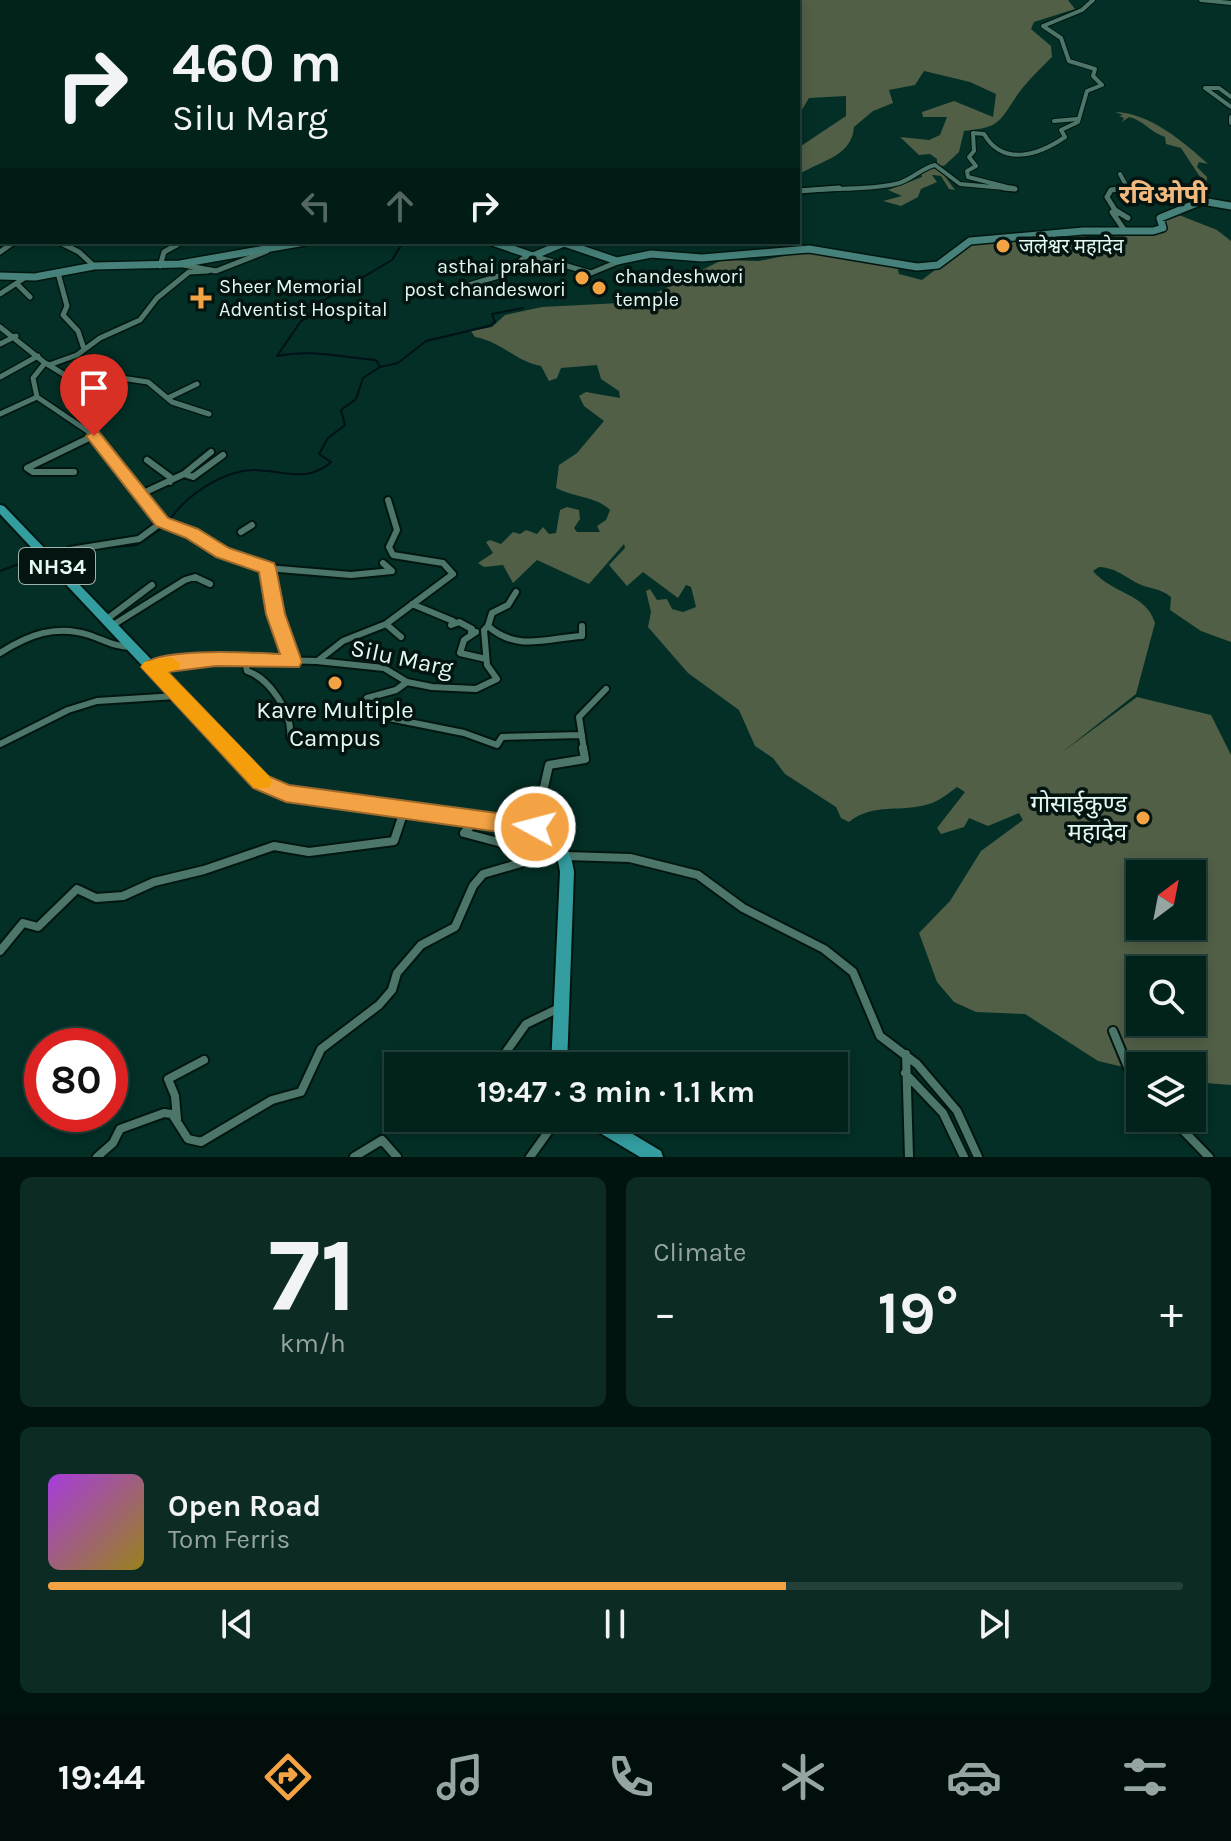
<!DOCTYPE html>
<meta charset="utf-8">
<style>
:root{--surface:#02231c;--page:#0c2b25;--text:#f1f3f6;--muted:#96a4a3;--line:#23403b;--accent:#f4a344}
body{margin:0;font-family:Karla,"Noto Sans Devanagari",sans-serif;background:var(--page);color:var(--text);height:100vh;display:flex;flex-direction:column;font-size:30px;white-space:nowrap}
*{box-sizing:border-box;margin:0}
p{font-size:26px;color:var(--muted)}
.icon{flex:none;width:44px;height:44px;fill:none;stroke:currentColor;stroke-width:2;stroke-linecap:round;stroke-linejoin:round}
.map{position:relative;height:1157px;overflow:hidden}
.side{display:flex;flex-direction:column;gap:20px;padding:20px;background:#01130f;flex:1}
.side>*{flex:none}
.top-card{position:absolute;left:0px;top:0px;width:800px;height:244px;box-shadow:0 4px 12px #0003,0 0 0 2px var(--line);background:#02231c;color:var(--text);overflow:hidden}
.needle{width:52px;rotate:32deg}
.tools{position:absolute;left:1126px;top:860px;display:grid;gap:16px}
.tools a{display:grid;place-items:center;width:80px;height:80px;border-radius:0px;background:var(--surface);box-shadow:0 4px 12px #0003,0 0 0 2px var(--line);font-size:40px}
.speed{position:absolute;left:24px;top:1028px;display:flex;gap:16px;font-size:40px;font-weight:700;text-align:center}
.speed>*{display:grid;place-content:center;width:104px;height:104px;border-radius:50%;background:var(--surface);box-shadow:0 4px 12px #0003,0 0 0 2px var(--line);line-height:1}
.speed .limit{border:12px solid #d22;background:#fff;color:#111}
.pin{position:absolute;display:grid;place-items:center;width:68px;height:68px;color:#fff;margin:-82px -34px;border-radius:50% 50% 50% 0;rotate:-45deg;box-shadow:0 0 8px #0007}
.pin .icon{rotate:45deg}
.me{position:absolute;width:88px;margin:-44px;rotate:277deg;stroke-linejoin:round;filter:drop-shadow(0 0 6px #0008)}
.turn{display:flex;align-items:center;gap:28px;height:168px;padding:0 40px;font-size:36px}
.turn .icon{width:104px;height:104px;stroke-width:2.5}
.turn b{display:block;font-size:56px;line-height:68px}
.lanes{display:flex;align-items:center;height:76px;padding:0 40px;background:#0003;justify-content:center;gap:40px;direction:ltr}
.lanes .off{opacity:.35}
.big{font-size:60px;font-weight:700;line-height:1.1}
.side .tile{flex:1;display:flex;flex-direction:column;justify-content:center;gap:12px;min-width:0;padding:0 28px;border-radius:12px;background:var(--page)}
.side .dial{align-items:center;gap:0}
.dial b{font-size:104px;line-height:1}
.song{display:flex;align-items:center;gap:24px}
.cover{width:96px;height:96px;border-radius:12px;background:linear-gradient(135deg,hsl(280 70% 55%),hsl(50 70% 35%))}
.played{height:8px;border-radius:4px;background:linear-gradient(90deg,var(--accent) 65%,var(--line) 65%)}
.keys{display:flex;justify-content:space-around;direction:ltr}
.heat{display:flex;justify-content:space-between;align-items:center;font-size:44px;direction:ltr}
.side .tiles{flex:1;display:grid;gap:20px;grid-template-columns:1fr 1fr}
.tile:last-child{grid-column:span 2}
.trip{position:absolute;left:384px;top:1052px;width:464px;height:80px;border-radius:0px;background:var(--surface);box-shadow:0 4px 12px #0003,0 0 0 2px var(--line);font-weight:700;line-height:80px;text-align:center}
.tab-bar{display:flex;height:128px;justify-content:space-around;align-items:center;background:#010e0b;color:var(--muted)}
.tab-bar .icon{width:56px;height:56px}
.tab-bar .current{color:var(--accent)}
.tab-bar b{font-size:36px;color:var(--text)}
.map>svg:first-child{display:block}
</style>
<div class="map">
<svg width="1231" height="1157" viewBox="0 0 1231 1157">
<rect width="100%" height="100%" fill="#032f26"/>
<path fill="#515f47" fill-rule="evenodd" d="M359,0h709l7,9 -41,13 -3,7 20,17 1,11c-12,12 -29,28 -38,43 -17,26 -18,27 -50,31l-5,21 -15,14 -7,-1v-6l-7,-5 -11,1 -19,-18 29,3 11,-5 7,-18h-24l-1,-5 32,-11 39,16 3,-23 -26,-12 -46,-11 -9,14 -26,5 4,13 -20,8 -19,16c-2,28 -30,33 -53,46l-3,-1v-24l48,-32v-20l-37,2 -11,18v-114z
M1115,112c35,1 69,30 93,52l-9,-2 -2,5 10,10 -1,9 -25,-38 -15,-4 -1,-7c-15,-5 -22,-17 -36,-20l-7,5 2,-4 -5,-2 4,-1z
M938,167l17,23 -6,-1 -8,-13 -9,-1 5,7 -16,7 -3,8 -17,9 -18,-5 19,-5 -14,-6 34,-13 -1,-6z
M1179,215l38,15 14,11v401l-30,-11 -31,-21 1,-13c-12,-10 -24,-8 -36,-15 -14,-8 -20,-14 -36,-15l-6,4c19,23 53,22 62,52l-19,71 -75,59 76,-56 74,18 20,40v330l-39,-3v-16h-52v5l-42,-10 -73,-47 -49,-2 -22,-10 -17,-20 -18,-49 31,-32 31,-50 42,-31 -4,-7 -31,13 -19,-8 -5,9 -23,7 -4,-6 28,-36 -8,-5c-8,6 -18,14 -28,17 -28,9 -55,-2 -80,18l-8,-4 -5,-11 -51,-33 -12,-16 -18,-12 -16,-36 -51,-37 -40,-46 3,-15 -5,-21 4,-2 7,11 10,-1 5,10 11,3 13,-5 -5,-20 -5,-2 -8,13 -35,-26 -16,14 -18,-21 16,-17 -1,-4 -35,40 -52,-24 -24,23 -10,-18 -19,2 -6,-4 15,-10 -7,-11 4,-2 11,4 12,-12 7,2 6,-4 11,4 6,-7 6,7 7,-1 4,-23 7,-3 12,3 1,9 -6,9 3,4h23l-3,-6 9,-6 4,-10c-12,-13 -37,-13 -54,-22l3,-23 18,-12 27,-32 -20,-15 -5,-10 7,-4 34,6 -1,-7 -18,-12 -4,-14 -36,3 -4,10 -8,3 -8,-15c-24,-4 -41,-25 -66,-29l-4,-6 21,-4 13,-12 37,-8 78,-4 36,-10 66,-33 37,1 54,-11 84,16 2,8 23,6 49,-38 104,-8 19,4 70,-7 -1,-13zM1140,874h52v52h-52zM1140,970h52v52h-52z"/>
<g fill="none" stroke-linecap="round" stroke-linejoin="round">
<path stroke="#001117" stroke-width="2" d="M380,367l-4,-7c-35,-3 -65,-11 -99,-4l24,-35 25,-13 -5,-6 71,-42 11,-18
M169,521c16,-25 53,-50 84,-51 29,0 54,14 78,-8l-12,-8 9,-16 17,-13 -4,-15 15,-11 7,-21 17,-11 18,-4 28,-22 63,-15 6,-4 -3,-8 31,-6
M103,548l34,-3 28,-19
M57,556l16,-3
M0,571l32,-12"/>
<path fill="#001117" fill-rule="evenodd" d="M35,0l-3,2h-9l3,-2z
M0,5h2v4h-2z"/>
<g stroke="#00160f" stroke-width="6">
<path id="street-far3" d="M152,0h8
M1201,0l30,3
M15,2l7,-2
M2,71v7
M1231,97l-12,-9h-14l26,19
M1231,117v6
M1054,121l23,-2
M811,190c27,-2 58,0 84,-6 16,-3 24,-15 40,-19l25,19 55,5 -47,-12 -1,-6 9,-5 -7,-9 5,-6 -1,-18 11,1c19,33 55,21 81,3l-4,-7 17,-8 9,-31 15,-6 -9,-9 2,-7 -26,-8 -8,-23 -18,-12 39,-16 11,-10
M1111,190l17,-1 -8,-15"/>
</g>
<g stroke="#00160f" stroke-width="8">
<path id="street-far2" d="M1004,188l11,1 -4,-1
M1127,188l-16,2 -4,7 8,13 13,8
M798,191l41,-3
M1117,214l-5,-2 13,19
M59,242l20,10 15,14
M0,252l14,-10
M533,256l58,17 29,-12
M183,265l33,6 51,-20
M160,266l4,-14 18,-10
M58,273l9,33 -4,9 15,16 6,18
M18,285l12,12
M469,285l33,-10 26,-20
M0,294l26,-17
M0,327l45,36 -12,15 4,19 55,37
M0,344l16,-8
M47,364l18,11h36l47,7 24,20 37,12
M49,365l28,-10 23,-17 40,-18 17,-22 32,-26 19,-1
M0,377l38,-21
M168,398l29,-14
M0,414l37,-17"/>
</g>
<g stroke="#00160f" stroke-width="10">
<path id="street-far1" d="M89,432l73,90 30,11 30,20 45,15 9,46 16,48
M147,460l23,17v5
M74,472h-41l-6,-4 66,-32
M184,474l27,-22
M139,495l45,-21 9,3 30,-22
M241,532l11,-7
M70,550l69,-11 23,-17
M267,568l84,7 41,-4 -9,-8
M516,592l-8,13 -16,8 -4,13c29,26 59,12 94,10v-10
M412,604l41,17 -2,4 8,-3 13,7 -1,3h5l-12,8 -4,13 26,6
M107,619l45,-34
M386,624l15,13
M113,625l72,-45 10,-3 15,7
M0,653c28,-18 56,-29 89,-18 15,5 26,12 42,12
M320,659l23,-18 43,-17 67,-50 -10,-11 -50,-8 -4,-8 8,-17 -9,-30
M245,661l2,10c22,7 46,42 43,66
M151,667l65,-9 101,3 67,7 23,14 25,5 44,2 21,-10 -10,-14 -3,-35 4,-4
M407,682l-11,8 -29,8 -2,3 9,14 90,18 33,12 5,-8 80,-2
M0,744l68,-34 29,-9 79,-5
M584,750l-5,-33 27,-28"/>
</g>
<g stroke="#00160f" stroke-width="12">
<path id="street" d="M535,827l14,-62 36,-6 -2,-11
M566,856l64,2 68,17 45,33 81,41 29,23 27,64 37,28 40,47 21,46
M0,951l23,-28 15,4 39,-38 19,9 27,-2 31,-14 50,-12 70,-24 35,6 85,-11 10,-30
M1113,1031l19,46 8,9
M906,1054l3,103
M496,1066l30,-42 33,-16
M905,1073l38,40 21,44
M1171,1118l38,39
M177,1119l-2,-23 -7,-17 36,-19
M97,1157l16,-14 7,-14 44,-16 8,1 16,25 13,3 71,-42 29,-8 20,-43 58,-44 13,-15 5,-17 24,-28 34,-18 18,-41 10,-12 38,-11 11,-8 -7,-6 -61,-16 12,-13
M354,1157l28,-17 15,17
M530,1157l28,-39"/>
</g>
<g stroke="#00160f" stroke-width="10">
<path id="secondary" d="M492,242l41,14 31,-13 53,18 34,-7 51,4 107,-9 108,18 21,-2 32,-24 113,-10h70l10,-3 -3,-10 42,-17 29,5
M0,276l35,1 59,-11 86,-2 125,-22"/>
</g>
<g stroke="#00160f" stroke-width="4">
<path id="primary" d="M41,0h9l-4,2h-9z
M2,14v4l-2,1v-4z"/>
</g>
<g stroke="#00160f" stroke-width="4">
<path id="highway" d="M0,505l4,1 261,272 22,10 248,33c23,10 36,26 39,51l-7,194h-16l9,-194c-2,-20 -11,-30 -27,-40l-247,-34 -31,-12 -255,-272z
M583,1118h23l55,33 2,6h-23l-55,-33z"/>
</g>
<use href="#street-far3" stroke="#4d766b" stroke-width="4"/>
<use href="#street-far2" stroke="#4d766b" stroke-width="5"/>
<use href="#street-far1" stroke="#4d766b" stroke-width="6"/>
<use href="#street" stroke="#4d766b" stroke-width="8"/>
<use href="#secondary" stroke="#46827b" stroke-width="7"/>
<use href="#primary" fill="#3e8d8b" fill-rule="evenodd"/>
<use href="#highway" fill="#349da0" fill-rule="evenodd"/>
</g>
<path fill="#f4a344" stroke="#9f6a2c" stroke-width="2" d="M94,431l5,1 69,86 30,11 31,19 45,15 2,5 9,46 17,48 -3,5 -83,-1 -48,6 100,104 21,9 246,33 8,3 3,6 -3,7 -8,3 -249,-35 -33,-14 -112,-121c13,-21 114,-14 139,-13l-14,-40 -7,-42 -43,-15 -30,-19 -30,-12 -70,-90z"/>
<path fill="#f59e0b" d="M171,657l10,7 -3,5 -10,3 101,104 3,6 -3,6h-15l-113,-121 3,-5z"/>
<g fill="#f4a344" stroke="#041410" stroke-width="3">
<circle cx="1003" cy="246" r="8"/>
<circle cx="582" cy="278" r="8"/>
<circle cx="599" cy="288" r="8"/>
<path d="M197 286h8v8h8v8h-8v8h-8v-8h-8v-8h8z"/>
<circle cx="335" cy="683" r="8"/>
<circle cx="1143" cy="818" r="8"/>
</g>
<g text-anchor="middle" stroke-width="7" stroke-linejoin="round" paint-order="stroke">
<g font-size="20" fill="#e3f9f2" stroke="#041410" text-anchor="start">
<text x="1019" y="253">जलेश्वर महादेव</text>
<text x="566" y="273" text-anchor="end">asthai prahari<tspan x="566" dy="23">post chandeswori</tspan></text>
<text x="615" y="283">chandeshwori<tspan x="615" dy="23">temple</tspan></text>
<text x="219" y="293">Sheer Memorial<tspan x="219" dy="23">Adventist Hospital</tspan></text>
</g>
<rect fill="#041410" stroke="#a0b4ae" stroke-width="2" x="19" y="548" width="76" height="36" rx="6"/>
<g font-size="22" font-weight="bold" fill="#e3f9f2">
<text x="57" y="574">NH34</text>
</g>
<g font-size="24" fill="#e3f9f2" stroke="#041410">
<text transform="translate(402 658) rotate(12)" y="8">Silu Marg</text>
</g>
<g font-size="24" fill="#e3f9f2" stroke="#041410">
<text x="335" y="718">Kavre Multiple<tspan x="335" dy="28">Campus</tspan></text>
<text x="1127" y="812" text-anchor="end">गोसाईकुण्ड<tspan x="1127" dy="28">महादेव</tspan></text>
</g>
<g font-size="26" font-weight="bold" fill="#f2b97f" stroke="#041410">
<text x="1163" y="203">रविओपी</text>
</g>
</g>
</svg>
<div class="tools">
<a><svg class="needle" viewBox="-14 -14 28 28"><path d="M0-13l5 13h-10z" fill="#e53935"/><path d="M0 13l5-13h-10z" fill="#96a4a3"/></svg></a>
<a><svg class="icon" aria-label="search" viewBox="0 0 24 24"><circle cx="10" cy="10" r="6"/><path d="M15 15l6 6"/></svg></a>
<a><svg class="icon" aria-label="layers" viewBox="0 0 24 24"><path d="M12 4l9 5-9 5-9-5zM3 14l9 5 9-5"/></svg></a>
</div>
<div class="speed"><div class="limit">80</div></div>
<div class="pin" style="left:94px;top:436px;background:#d93025"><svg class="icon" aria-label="arrive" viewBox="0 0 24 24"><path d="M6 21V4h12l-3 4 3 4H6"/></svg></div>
<svg class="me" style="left:535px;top:827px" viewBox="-20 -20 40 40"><circle r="17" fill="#f4a344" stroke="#fff" stroke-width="3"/><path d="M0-11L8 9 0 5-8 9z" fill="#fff"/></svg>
<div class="trip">19:47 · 3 min · 1.1 km</div>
<div class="top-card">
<div class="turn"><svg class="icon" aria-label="right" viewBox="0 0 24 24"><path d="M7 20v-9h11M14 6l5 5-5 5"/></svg><div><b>460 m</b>Silu Marg</div></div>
<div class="lanes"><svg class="icon off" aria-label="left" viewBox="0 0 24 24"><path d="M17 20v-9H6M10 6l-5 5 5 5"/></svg><svg class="icon off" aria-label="ahead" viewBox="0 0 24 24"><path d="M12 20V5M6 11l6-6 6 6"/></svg><svg class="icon" aria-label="right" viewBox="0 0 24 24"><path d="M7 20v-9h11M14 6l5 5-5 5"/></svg></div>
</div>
</div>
<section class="side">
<div class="tiles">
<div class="tile dial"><b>71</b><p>km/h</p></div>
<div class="tile"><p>Climate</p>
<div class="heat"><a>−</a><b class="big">19°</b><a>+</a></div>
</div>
<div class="tile">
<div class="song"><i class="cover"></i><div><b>Open Road</b><p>Tom Ferris</p></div></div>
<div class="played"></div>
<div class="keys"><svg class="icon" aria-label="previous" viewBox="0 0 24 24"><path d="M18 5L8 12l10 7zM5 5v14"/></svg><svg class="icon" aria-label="pause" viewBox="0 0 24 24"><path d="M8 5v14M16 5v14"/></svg><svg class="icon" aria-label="next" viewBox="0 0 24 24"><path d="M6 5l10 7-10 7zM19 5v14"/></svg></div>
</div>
</div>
</section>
<nav class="tab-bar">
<b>19:44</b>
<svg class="icon current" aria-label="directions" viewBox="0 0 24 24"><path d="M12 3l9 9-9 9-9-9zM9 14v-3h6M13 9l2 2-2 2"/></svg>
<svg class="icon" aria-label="music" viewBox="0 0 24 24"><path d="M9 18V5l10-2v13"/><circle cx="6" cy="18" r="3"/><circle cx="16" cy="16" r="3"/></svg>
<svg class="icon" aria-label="phone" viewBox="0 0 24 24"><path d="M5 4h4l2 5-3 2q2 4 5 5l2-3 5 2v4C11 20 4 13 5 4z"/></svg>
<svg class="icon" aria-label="climate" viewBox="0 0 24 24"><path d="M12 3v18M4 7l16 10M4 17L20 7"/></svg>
<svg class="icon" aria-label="car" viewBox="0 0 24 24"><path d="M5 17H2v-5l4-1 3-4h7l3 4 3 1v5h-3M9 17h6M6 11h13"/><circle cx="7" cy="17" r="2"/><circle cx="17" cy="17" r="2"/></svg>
<svg class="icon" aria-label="filters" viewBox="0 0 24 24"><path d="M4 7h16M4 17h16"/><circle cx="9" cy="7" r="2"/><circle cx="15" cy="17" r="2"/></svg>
</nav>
